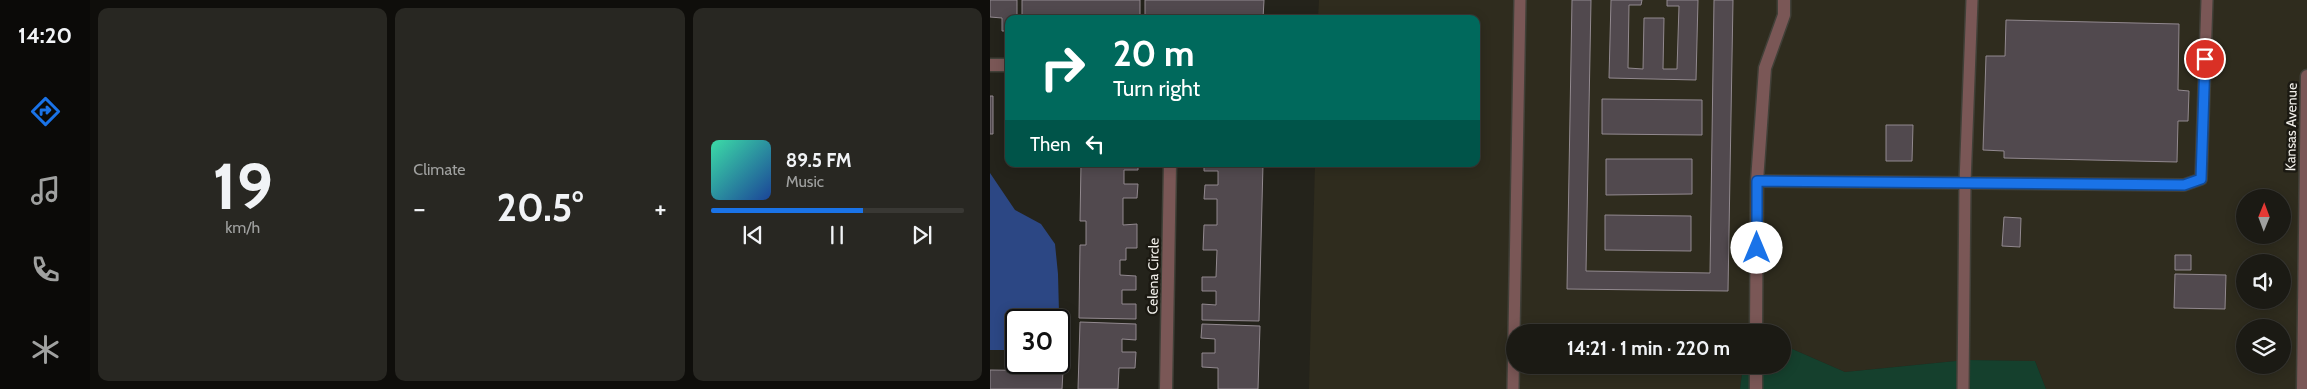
<!DOCTYPE html>
<meta charset="utf-8">
<style>
:root{--surface:#1b1a14;--page:#282722;--text:#f1f3f6;--muted:#a0a1a0;--line:#393834;--accent:#1a73e8}
body{margin:0;font-family:Cabin,sans-serif;background:var(--page);color:var(--text);height:100vh;display:flex;flex-direction:column;font-size:19px;white-space:nowrap}
*{box-sizing:border-box;margin:0}
p{font-size:16px;color:var(--muted)}
.icon{flex:none;width:28px;height:28px;fill:none;stroke:currentColor;stroke-width:2;stroke-linecap:round;stroke-linejoin:round}
.map{position:relative;flex:1;overflow:hidden}
.details{display:flex;flex-direction:column;gap:8px;padding:8px;background:#0f0e0b;width:900px}
.details>*{flex:none}
.guide{position:absolute;left:15px;top:15px;width:475px;height:152px;border-radius:10px;box-shadow:0 2px 12px #0003,0 0 0 1px var(--line);background:#00695c;color:#fff;overflow:hidden}
.needle{width:32px;rotate:1deg}
.buttons{position:absolute;left:1246px;top:189px;display:grid;gap:10px}
.buttons a{display:grid;place-items:center;width:55px;height:55px;border-radius:50%;background:var(--surface);box-shadow:0 2px 12px #0003,0 0 0 1px var(--line);font-size:25px}
.speed{position:absolute;left:15px;top:309px;display:flex;gap:10px;font-size:25px;font-weight:700;text-align:center}
.speed>*{display:grid;place-content:center;width:65px;height:65px;border-radius:50%;background:var(--surface);box-shadow:0 2px 12px #0003,0 0 0 1px var(--line);line-height:1}
.speed .limit{border:2px solid #111;border-radius:8px;background:#fff;color:#111}
.pin{position:absolute;display:grid;place-items:center;width:42px;height:42px;color:#fff;margin:-21px;border:2px solid #fff;border-radius:50%;box-shadow:0 1px 5px #0007}
.me{position:absolute;width:55px;margin:-28px;rotate:0deg;stroke-linejoin:round;filter:drop-shadow(0 0 4px #0008)}
.turn{display:flex;align-items:center;gap:18px;height:105px;padding:0 25px;font-size:22px}
.turn .icon{width:65px;height:65px;stroke-width:2.5}
.turn b{display:block;font-size:35px;line-height:42px}
.then{display:flex;align-items:center;height:48px;padding:0 25px;background:#0003;gap:10px;font-size:19px}
.big{font-size:38px;font-weight:700;line-height:1.1}
.details .widget{flex:1;display:flex;flex-direction:column;justify-content:center;gap:8px;min-width:0;padding:0 18px;border-radius:10px;background:var(--page)}
.details .dial{align-items:center;gap:0}
.dial b{font-size:65px;line-height:1}
.song{display:flex;align-items:center;gap:15px}
.cover{width:60px;height:60px;border-radius:8px;background:linear-gradient(135deg,hsl(160 70% 55%),hsl(220 70% 35%))}
.played{height:5px;border-radius:2px;background:linear-gradient(90deg,var(--accent) 60%,var(--line) 60%)}
.keys{display:flex;justify-content:space-around;direction:ltr}
.heat{display:flex;justify-content:space-between;align-items:center;font-size:28px;direction:ltr}
.details .tiles{flex:1;display:grid;gap:8px;grid-template-columns:repeat(3,1fr)}
.trip{position:absolute;left:516px;top:324px;width:285px;height:50px;border-radius:25px;background:var(--surface);box-shadow:0 2px 12px #0003,0 0 0 1px var(--line);font-weight:700;line-height:50px;text-align:center}
main{display:flex;flex:1;min-height:0}
.tabs{display:flex;flex-direction:column;width:90px;justify-content:space-around;align-items:center;background:#0b0a08;color:var(--muted)}
.tabs .icon{width:35px;height:35px}
.tabs .selected{color:var(--accent)}
.tabs b{font-size:22px;color:var(--text)}
.map>svg:first-child{display:block}
</style>
<main>
<nav class="tabs">
<b>14:20</b>
<svg class="icon selected" aria-label="directions" viewBox="0 0 24 24"><path d="M12 3l9 9-9 9-9-9zM9 14v-3h6M13 9l2 2-2 2"/></svg>
<svg class="icon" aria-label="music" viewBox="0 0 24 24"><path d="M9 18V5l10-2v13"/><circle cx="6" cy="18" r="3"/><circle cx="16" cy="16" r="3"/></svg>
<svg class="icon" aria-label="phone" viewBox="0 0 24 24"><path d="M5 4h4l2 5-3 2q2 4 5 5l2-3 5 2v4C11 20 4 13 5 4z"/></svg>
<svg class="icon" aria-label="climate" viewBox="0 0 24 24"><path d="M12 3v18M4 7l16 10M4 17L20 7"/></svg>
</nav>
<section class="details">
<div class="tiles">
<div class="widget dial"><b>19</b><p>km/h</p></div>
<div class="widget"><p>Climate</p>
<div class="heat"><a>−</a><b class="big">20.5°</b><a>+</a></div>
</div>
<div class="widget">
<div class="song"><i class="cover"></i><div><b>89.5 FM</b><p>Music</p></div></div>
<div class="played"></div>
<div class="keys"><svg class="icon" aria-label="previous" viewBox="0 0 24 24"><path d="M18 5L8 12l10 7zM5 5v14"/></svg><svg class="icon" aria-label="pause" viewBox="0 0 24 24"><path d="M8 5v14M16 5v14"/></svg><svg class="icon" aria-label="next" viewBox="0 0 24 24"><path d="M6 5l10 7-10 7zM19 5v14"/></svg></div>
</div>
</div>
</section>
<div class="map">
<svg width="1317" height="389" viewBox="0 0 1317 389">
<rect width="100%" height="100%" fill="#24231b"/>
<path fill="#2f2c1e" fill-rule="evenodd" d="M329,0h988v389h-261l-11,-28 -69,-1 -121,12 -62,-27 -1,-13 -34,-1 -233,1v33h228l-3,24h-431l6,-225h161v-145h-158zM1255,198h37v37h-37zM1255,262h37v38h-37zM1255,328h37v37h-37z"/>
<path fill="#15402d" d="M793,345l62,27 121,-12 69,1 11,28h-306l3,-24h39z"/>
<path fill="#2c4784" d="M0,173l25,37 26,14 14,20 3,30 1,39 -2,7h-41v30h-26z"/>
<path fill="#51494e" stroke="#92898f" d="M0,0h27v19h-8v12h-7v-13l-12,-1z
M32,0h118v19h-43v-3l-75,3z
M155,0h119l-1,19h-118z
M582,0h19l-5,271 124,2 4,-273h19l-5,291 -161,-2z
M621,0h31l-1,5h-12l-1,63 15,1 1,-51h20l-1,51h14l2,-63h-12v-6h31l-2,80 -87,-2z
M1016,20l173,4 -1,66 11,1 -1,30h-10l-1,41 -173,-4v-7l-21,-1 3,-94h19z
M0,96h3v38h-3z
M18,97h1v57h-3z
M612,99l100,1v35l-100,-1z
M896,125h27l-1,36h-26z
M616,159h86v35l-86,1z
M91,164h57v6h-14v14h14l-1,14h-14v27l14,-1v24h-11v12h-6v15l16,1v14h-14v14h14v15l-57,-1 1,-73h6v-24h-6z
M214,164h59l-4,157 -57,-1v-16l14,1v-14h-14v-14h14l1,-27h-14l1,-25h13v-26h-13l1,-14h13v-14h-14z
M615,215l86,1v35l-86,-1z
M1014,217l17,1 -1,29 -18,-1z
M1185,255h16v15h-16z
M1185,274l51,1 -1,34 -51,-1z
M90,322l56,2v16l-14,-1v13h14l-1,16h-16l-1,21h-40z
M212,324l58,2 -2,63h-40v-21l-16,-1v-14h13v-14l-14,-1z
M0,370l73,1 -1,18h-72z"/>
<g fill="none" stroke-linecap="round" stroke-linejoin="round">
<g stroke="#414038" stroke-width="14">
<path id="lane" d="M767,181l427,4 17,-6 6,-179
M523,389l7,-389
M973,389l2,-206 7,-183"/>
</g>
<g stroke="#414038" stroke-width="15">
<path id="street" d="M0,65h19
M766,332l1,-151 8,-113 19,-53v-15
M176,389l4,-225
M766,389v-24
M1313,389l4,-313"/>
</g>
<use href="#lane" stroke="#7a5756" stroke-width="11"/>
<use href="#street" stroke="#7a5756" stroke-width="12"/>
</g>
<g fill="none" stroke-linecap="round" stroke-linejoin="round">
<g stroke="#114b97" stroke-width="12">
<path id="route" d="M767,248v-67l427,4 17,-6 4,-120"/>
</g>
<use href="#route" stroke="#1a73e8" stroke-width="9"/>
</g>
<g text-anchor="middle" stroke-width="5" stroke-linejoin="round" paint-order="stroke">
<g font-size="14" fill="#f2f0eb" stroke="#1b1912">
<text transform="translate(1301 127) rotate(-89)" y="5">Kansas Avenue</text>
<text transform="translate(163 276) rotate(-89)" y="5">Celena Circle</text>
</g>
</g>
</svg>
<div class="buttons">
<a><svg class="needle" viewBox="-14 -14 28 28"><path d="M0-13l5 13h-10z" fill="#e53935"/><path d="M0 13l5-13h-10z" fill="#a0a1a0"/></svg></a>
<a><svg class="icon" aria-label="sound" viewBox="0 0 24 24"><path d="M4 9h4l5-4v14l-5-4H4zM17 9q2 3 0 6"/></svg></a>
<a><svg class="icon" aria-label="layers" viewBox="0 0 24 24"><path d="M12 4l9 5-9 5-9-5zM3 14l9 5 9-5"/></svg></a>
</div>
<div class="speed"><div class="limit">30</div></div>
<div class="pin" style="left:1215px;top:59px;background:#d93025"><svg class="icon" aria-label="arrive" viewBox="0 0 24 24"><path d="M6 21V4h12l-3 4 3 4H6"/></svg></div>
<svg class="me" style="left:767px;top:248px" viewBox="-20 -20 40 40"><circle r="19" fill="#fff"/><path d="M0-13L10 11 0 6-10 11z" fill="#1a73e8"/></svg>
<div class="trip">14:21 · 1 min · 220 m</div>
<div class="guide">
<div class="turn"><svg class="icon" aria-label="right" viewBox="0 0 24 24"><path d="M7 20v-9h11M14 6l5 5-5 5"/></svg><div><b>20 m</b>Turn right</div></div>
<div class="then">Then<svg class="icon" aria-label="left" viewBox="0 0 24 24"><path d="M17 20v-9H6M10 6l-5 5 5 5"/></svg></div>
</div>
</div>
</main>
